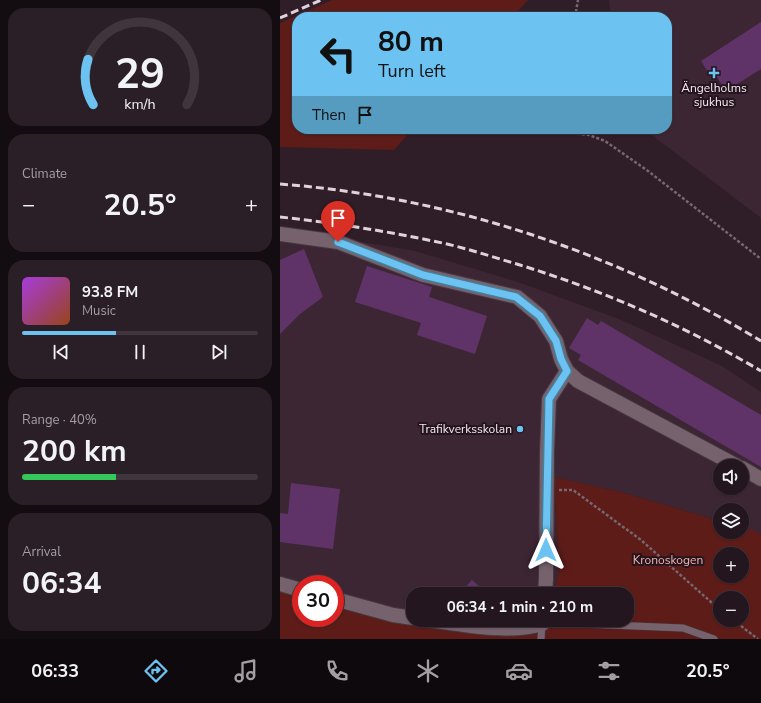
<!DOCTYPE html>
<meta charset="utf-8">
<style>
:root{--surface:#23161e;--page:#2b1f27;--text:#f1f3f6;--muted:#a39fa4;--line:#40353c;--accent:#6cc3f2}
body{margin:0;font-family:"Nunito Sans",sans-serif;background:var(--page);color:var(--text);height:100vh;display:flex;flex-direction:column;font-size:15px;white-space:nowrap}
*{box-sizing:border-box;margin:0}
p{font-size:13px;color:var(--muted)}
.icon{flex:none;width:22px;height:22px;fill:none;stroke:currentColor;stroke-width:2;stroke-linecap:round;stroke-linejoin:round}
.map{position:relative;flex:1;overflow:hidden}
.sheet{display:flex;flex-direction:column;gap:8px;padding:8px;background:#130c10;width:280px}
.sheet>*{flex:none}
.hud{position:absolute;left:12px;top:12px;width:380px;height:122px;border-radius:16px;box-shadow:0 1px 3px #0004,0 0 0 1px var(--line);background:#6cc3f2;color:#111;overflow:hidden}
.fabs{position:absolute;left:433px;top:459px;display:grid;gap:8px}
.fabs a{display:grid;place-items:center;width:36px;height:36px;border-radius:50%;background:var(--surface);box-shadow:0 1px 3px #0004,0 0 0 1px var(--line);font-size:20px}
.speed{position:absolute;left:12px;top:575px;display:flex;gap:8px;font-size:20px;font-weight:700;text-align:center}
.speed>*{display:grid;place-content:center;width:52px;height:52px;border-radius:50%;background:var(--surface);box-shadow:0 1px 3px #0004,0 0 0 1px var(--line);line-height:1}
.speed .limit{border:6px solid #d22;background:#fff;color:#111}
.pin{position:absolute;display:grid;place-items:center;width:34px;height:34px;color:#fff;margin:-41px -17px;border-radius:50% 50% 50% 0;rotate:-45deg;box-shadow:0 0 4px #0007}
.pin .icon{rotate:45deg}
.me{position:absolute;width:44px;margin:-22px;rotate:0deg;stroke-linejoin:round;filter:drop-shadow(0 0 3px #0008)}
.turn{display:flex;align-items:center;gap:14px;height:84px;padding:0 20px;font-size:18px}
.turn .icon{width:52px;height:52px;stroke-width:2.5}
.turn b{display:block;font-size:28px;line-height:34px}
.then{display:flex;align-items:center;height:38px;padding:0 20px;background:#0003;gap:8px;font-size:15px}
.big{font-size:30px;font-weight:700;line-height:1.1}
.sheet .tile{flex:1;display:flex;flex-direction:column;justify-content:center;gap:6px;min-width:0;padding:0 14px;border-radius:16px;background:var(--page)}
.sheet .dial{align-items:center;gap:0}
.dial svg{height:104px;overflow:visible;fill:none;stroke:var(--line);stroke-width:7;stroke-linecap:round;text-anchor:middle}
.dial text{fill:var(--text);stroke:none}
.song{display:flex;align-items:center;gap:12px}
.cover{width:48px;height:48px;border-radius:6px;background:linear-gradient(135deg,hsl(280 70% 55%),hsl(20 70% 35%))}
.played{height:4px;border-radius:2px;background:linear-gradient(90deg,var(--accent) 40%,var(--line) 40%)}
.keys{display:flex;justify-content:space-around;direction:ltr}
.heat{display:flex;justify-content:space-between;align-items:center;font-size:22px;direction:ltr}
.charge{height:6px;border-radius:3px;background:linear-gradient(90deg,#34c759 40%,var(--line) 0)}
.trip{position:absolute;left:126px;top:587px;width:228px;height:40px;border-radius:16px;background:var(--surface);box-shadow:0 1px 3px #0004,0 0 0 1px var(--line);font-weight:700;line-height:40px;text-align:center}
.tabs{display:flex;height:64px;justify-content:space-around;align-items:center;background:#0e090c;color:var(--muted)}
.tabs .icon{width:28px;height:28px}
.tabs .selected{color:var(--accent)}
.tabs b{font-size:18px;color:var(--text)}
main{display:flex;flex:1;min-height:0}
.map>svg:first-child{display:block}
</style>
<main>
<section class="sheet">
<div class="tile dial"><svg viewBox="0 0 100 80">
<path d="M14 69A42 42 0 1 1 86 69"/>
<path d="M14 69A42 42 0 0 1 10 34" stroke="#6cc3f2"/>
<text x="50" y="56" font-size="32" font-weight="700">29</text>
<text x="50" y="72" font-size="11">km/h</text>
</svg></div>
<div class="tile"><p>Climate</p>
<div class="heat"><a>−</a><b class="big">20.5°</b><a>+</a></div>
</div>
<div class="tile">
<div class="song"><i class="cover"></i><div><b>93.8 FM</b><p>Music</p></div></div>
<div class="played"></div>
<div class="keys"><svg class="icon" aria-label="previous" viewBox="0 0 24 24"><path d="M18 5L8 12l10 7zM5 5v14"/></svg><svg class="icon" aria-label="pause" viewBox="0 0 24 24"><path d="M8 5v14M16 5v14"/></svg><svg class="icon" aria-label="next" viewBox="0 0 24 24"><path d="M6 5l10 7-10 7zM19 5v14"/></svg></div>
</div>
<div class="tile"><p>Range · 40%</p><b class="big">200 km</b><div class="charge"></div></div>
<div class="tile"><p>Arrival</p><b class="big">06:34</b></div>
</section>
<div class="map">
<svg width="481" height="639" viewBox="0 0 481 639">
<rect width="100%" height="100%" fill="#2f1d28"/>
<path fill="#3d2634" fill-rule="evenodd" d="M329,0h152v218l-117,-89h23v-112h-56z
M0,228l135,23 100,30 104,38 103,47 39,26v142l-19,-7v-17h-22v11l-99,-29 -67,-15 5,92 -5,25h-141v26h121l-25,15 -11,1 -16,-2 -25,-2 -66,-11 -56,-16v-21h-34l-21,5zM440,466h22v22h-22z"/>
<path fill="#5d1c18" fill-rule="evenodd" d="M52,0h196l-15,17h-216v112h116l-19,21 -114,-3v-124z
M274,477l67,15 99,29v11h22v-5l10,3 9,4v105h-481v-50l21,6v23h34v-13l56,16 66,11 25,2 16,2 11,-1 11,-3 14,-12h93v-26h-73l5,-25zM440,554h22v22h-22zM440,598h22v22h-22z"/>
<path fill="#5f3367" d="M481,22v47l-35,22 -13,-20 -4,3 -8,-13z
M24,249l19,48 -23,17 -20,20v-74z
M87,266l65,21 -3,10 58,19 -12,38 -58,-19 4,-12 -66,-21z
M307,318l11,7 3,-4 160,94v52l-183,-107 3,-5 -12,-7z
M11,483l49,6 -7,60 -53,-7v-29l8,1z
M192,580l16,14h-29z"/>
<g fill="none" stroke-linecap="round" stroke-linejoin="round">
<g stroke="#473841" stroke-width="8">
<path id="service" d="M261,639l1,-15 18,-1 123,5 31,11"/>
</g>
<g stroke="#473841" stroke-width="16">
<path id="minor" d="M0,234l58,8 85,33 94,22 23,19 16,25 5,18 6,12 11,10 159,85
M462,468l19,11
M0,584l21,6
M265,594l1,-15 1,-127 2,-53 18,-28
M55,599l58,16 20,3
M149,620c34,5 79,14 113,4v-4"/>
</g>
<path stroke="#776770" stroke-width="2.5" stroke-dasharray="3 2" stroke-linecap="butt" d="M295,17l3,-17
M256,129l16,2v-2
M272,131l37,4 16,6 43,30 113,88
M279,490h14l68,50 79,70
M453,620l25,19"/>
<use href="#service" stroke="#76626d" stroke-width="7"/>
<use href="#minor" stroke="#76626d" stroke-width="14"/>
<path stroke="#e0d2da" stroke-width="3" stroke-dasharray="8 4" stroke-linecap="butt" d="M0,18l41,-18
M0,184c170,13 335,68 481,157
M0,217c56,6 112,15 167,27 25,6 49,14 73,21 84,26 165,61 241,106"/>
</g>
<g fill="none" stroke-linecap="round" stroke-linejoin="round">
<g stroke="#467f9d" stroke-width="10">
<path id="route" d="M58,242l85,33 93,22 24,19 16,25 5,18 6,12 -18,28 -3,151"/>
</g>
<use href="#route" stroke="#6cc3f2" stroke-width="7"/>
</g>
<g fill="#6cc3f2" stroke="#24141e" stroke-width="1.5">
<path d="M432 67h4v4h4v4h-4v4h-4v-4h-4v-4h4z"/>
<circle cx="240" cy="429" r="4"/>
</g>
<g text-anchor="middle" stroke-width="4" stroke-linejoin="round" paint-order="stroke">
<g font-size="12" fill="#f5e8ef" stroke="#24141e">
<text x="434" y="92">Ängelholms<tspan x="434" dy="14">sjukhus</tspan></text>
<text x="232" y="433" text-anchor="end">Trafikverksskolan</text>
</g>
<g font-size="12" fill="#f5b4ac" stroke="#24141e">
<text x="388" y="564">Kronoskogen</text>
</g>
</g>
</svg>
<div class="fabs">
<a><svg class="icon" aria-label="sound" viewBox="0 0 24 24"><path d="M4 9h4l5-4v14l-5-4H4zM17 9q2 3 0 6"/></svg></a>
<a><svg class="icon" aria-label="layers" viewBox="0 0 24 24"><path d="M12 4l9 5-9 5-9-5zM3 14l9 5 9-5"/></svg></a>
<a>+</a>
<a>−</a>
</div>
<div class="speed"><div class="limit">30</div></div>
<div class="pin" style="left:58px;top:242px;background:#d93025"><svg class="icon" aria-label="arrive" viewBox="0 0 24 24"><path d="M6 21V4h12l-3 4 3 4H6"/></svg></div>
<svg class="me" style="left:266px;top:550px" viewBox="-20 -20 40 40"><path d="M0-17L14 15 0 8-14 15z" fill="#6cc3f2" stroke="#fff" stroke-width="4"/></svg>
<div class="trip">06:34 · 1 min · 210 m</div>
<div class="hud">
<div class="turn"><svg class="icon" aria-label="left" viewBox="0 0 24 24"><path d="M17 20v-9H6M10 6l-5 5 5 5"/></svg><div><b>80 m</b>Turn left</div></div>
<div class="then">Then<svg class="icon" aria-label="arrive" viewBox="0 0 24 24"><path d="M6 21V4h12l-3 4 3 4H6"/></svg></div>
</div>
</div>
</main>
<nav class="tabs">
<b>06:33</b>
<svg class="icon selected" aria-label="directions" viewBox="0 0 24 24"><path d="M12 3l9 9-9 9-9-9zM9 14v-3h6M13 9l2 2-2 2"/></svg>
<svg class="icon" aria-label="music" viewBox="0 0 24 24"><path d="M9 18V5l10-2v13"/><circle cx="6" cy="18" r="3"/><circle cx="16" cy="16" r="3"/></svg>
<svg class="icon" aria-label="phone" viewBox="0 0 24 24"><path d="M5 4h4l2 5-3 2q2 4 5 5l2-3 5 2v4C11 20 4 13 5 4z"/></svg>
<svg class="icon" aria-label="climate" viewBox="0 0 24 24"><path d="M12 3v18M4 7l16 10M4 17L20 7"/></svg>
<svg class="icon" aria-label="car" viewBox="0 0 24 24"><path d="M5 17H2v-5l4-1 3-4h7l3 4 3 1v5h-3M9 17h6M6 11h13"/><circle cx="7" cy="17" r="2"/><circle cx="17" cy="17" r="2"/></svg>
<svg class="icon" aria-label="filters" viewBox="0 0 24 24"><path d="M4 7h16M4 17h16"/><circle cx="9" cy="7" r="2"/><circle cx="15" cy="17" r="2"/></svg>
<b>20.5°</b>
</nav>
